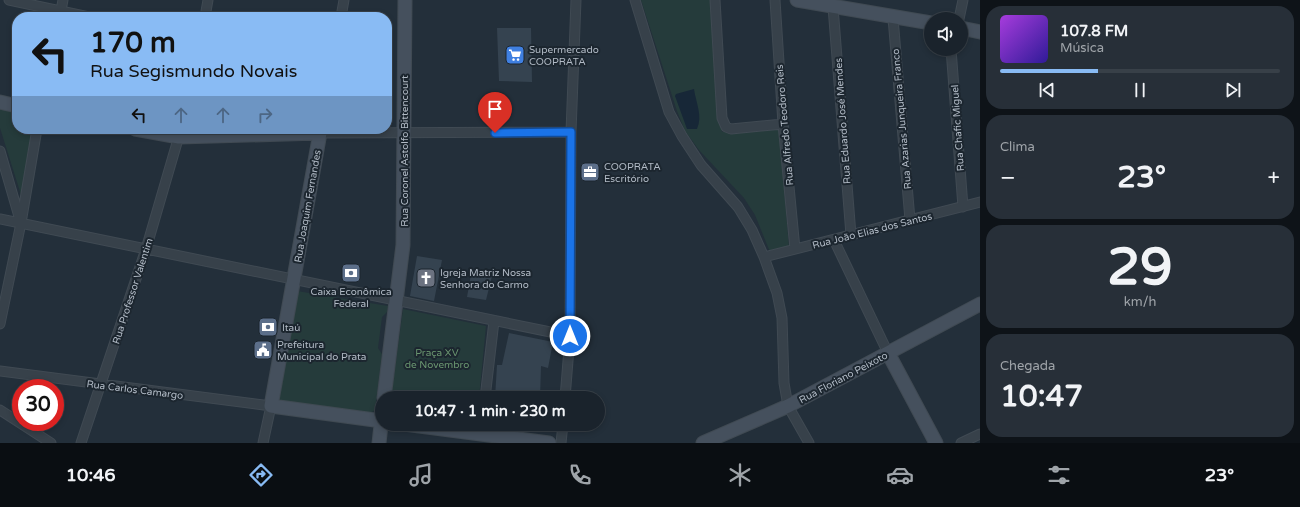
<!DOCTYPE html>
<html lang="pt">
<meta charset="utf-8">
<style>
:root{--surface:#1a232c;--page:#272f38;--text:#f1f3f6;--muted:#9fa4a9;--line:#384048;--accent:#89bbf4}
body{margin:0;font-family:"Varela Round",sans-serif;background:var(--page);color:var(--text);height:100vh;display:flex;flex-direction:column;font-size:15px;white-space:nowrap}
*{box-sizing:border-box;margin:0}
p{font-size:13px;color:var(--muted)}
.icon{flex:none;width:22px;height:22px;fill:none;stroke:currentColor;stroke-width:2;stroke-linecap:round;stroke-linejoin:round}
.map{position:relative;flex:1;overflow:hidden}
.details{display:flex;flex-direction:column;gap:6px;padding:6px;background:#0e1318;width:320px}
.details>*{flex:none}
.top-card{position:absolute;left:12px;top:12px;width:380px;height:122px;border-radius:16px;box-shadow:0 2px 6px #0003,0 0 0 1px var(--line);background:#89bbf4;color:#111;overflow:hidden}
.tools{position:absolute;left:924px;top:12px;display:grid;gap:8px}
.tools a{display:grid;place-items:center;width:44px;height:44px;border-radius:50%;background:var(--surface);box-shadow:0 2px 6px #0003,0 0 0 1px var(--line);font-size:20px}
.speed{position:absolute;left:12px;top:379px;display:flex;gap:8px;font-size:20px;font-weight:700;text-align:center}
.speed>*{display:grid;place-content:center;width:52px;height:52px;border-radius:50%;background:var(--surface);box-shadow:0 2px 6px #0003,0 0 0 1px var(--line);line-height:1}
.speed .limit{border:6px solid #d22;background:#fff;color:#111}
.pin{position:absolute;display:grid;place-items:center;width:34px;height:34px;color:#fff;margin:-41px -17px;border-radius:50% 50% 50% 0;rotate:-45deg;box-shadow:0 0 4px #0007}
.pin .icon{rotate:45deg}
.me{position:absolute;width:44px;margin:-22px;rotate:0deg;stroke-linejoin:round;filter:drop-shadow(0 0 3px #0008)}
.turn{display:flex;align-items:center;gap:14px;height:84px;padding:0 12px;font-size:18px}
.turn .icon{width:52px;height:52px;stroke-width:2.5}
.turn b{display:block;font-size:28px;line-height:34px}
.lanes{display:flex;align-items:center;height:38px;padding:0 12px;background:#0003;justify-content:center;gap:20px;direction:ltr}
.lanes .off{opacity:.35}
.big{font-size:30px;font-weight:700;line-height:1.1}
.details .tile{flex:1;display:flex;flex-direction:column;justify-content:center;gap:6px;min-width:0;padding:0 14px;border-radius:16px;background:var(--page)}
.details .dial{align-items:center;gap:0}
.dial b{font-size:52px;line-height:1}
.song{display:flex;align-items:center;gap:12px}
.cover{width:48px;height:48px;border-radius:6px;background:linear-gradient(135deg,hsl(280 70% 55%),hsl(250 70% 35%))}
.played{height:4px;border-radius:2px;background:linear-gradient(90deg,var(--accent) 35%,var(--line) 35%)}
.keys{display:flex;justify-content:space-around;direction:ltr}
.heat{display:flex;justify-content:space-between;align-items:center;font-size:22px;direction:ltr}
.trip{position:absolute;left:375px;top:391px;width:230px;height:40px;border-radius:20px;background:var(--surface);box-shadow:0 2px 6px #0003,0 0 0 1px var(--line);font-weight:700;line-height:40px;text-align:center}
.tab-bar{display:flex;height:64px;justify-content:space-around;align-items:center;background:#0a0e12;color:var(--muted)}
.tab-bar .icon{width:28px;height:28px}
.tab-bar .current{color:var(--accent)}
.tab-bar b{font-size:18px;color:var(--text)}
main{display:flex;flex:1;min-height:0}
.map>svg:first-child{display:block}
</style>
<main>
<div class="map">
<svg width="980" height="443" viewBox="0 0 980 443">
<rect width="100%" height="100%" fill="#232f3a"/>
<path fill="#253b3b" d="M641,0h69l12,132 57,-4 10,119 -19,5 -15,-37 -11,-17 -45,-48 -14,-19 -8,-20z
M0,107l17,4v18h18l-13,69 -22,-70z
M297,291l91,15 -1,6 -5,5 -4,31 4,6 -7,56 -6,4 -90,-12z
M403,309l83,17 -7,72h-88z"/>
<path fill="#172737" d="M694,89c2,14 9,27 3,40h-10l-12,-33 1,-2z"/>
<path fill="#354350" d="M497,28h34l1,54 -33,-1z
M417,256l25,4 -8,41 -24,-5z
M472,269l21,3 -7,28 -19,-3z
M509,333l44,9 -5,26 -7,-2 -1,32h-45l2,-33h5z
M521,424h26l-1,7 -25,-2z"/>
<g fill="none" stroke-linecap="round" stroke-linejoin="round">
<g stroke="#404a53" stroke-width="11">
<path id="street" d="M9,0l80,17
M635,0l34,112 13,24 19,29 37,42 14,23 12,27 13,36 5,25 2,65 4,23 21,37
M715,0l7,118 4,9 5,2 52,-5
M775,0l8,124 12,125
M833,7l18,228
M60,16l3,-16
M205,17l3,-17
M341,17l3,-17
M893,18l17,202
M959,19l4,-19
M951,49l12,158
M321,129l-1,4 251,-1
M0,151l20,69
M0,219l570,117
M834,240l54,113
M764,257l216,-55
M0,324l21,-101 16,-94
M0,371l271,35 -8,37
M485,398l9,-77
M565,398l5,-62 1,-204 5,-132
M0,410l51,33
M481,434l1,-10
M81,443l65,-194 35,-120
M561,443l2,-19
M961,443l19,-9"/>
</g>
<g stroke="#404a53" stroke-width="15">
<path id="secondary" d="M797,0l134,23
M961,28l19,4
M0,102l17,4
M135,129l44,8 141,-4 -49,273 111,15
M888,353l48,90
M384,398l19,-153 2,-245
M404,424l145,19
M379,443l3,-27
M703,443l85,-37 192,-102"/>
</g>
<use href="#street" stroke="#37414a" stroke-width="9"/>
<use href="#secondary" stroke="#45505d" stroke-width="13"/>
</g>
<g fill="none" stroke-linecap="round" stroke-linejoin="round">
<g stroke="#114b97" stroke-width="10">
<path id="route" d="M495,133l76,-1 -1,204"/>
</g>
<use href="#route" stroke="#1a73e8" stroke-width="7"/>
</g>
<defs>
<g id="supermarket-square" transform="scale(1)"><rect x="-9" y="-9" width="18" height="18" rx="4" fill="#3f7fe0" stroke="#1c262f"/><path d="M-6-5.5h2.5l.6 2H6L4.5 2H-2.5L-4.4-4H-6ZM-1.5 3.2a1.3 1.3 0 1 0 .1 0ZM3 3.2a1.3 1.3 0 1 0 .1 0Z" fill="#fff"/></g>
<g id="office-square" transform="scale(1)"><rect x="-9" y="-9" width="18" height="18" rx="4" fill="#5c6f8a" stroke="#1c262f"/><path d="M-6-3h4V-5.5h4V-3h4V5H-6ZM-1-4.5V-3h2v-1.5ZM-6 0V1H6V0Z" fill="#fff"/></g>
<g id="bank-square" transform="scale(1)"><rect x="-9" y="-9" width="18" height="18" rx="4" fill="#5c6f8a" stroke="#1c262f"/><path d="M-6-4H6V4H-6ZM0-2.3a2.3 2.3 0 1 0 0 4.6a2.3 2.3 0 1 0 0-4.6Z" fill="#fff"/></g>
<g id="church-square" transform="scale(1)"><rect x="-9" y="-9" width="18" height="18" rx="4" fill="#6b7280" stroke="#1c262f"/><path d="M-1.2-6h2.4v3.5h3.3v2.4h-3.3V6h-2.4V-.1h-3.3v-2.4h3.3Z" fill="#fff"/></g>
<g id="civic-square" transform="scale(1)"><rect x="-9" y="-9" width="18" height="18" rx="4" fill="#5c6f8a" stroke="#1c262f"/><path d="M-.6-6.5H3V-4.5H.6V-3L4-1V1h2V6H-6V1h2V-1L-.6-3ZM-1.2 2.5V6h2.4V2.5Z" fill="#fff"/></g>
</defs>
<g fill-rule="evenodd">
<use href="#supermarket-square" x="515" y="55"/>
<use href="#office-square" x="590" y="172"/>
<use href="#bank-square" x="351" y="273"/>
<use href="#church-square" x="426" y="278"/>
<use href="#bank-square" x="268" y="327"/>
<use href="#civic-square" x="263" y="350"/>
</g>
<g text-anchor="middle" stroke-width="4" stroke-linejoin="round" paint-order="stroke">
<g font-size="10" fill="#b2bbc6" stroke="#1c262f" text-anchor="start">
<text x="529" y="53">Supermercado<tspan x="529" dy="12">COOPRATA</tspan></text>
<text x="604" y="170">COOPRATA<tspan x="604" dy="12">Escritório</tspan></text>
<text x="440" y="276">Igreja Matriz Nossa<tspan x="440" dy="12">Senhora do Carmo</tspan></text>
<text x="351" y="295" text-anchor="middle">Caixa Econômica<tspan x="351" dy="12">Federal</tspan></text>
<text x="282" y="331">Itaú</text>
<text x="277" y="348">Prefeitura<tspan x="277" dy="12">Municipal do Prata</tspan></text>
</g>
<g font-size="10" fill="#b2bbc6" stroke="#1c262f">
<text transform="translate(901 119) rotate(-95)" y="4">Rua Azarias Junqueira Franco</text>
<text transform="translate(842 121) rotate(-94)" y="4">Rua Eduardo José Mendes</text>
<text transform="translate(784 125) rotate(-95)" y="4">Rua Alfredo Teodoro Reis</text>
<text transform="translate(957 128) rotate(-94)" y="4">Rua Chafic Miguel</text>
<text transform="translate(404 151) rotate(-90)" y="4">Rua Coronel Astolfo Bittencourt</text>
<text transform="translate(307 206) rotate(-80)" y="4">Rua Joaquim Fernandes</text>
<text transform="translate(872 230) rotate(-14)" y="4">Rua João Elias dos Santos</text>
<text transform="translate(132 291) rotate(-72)" y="4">Rua Professor Valentim</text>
<text transform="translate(843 377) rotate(-28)" y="4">Rua Floriano Peixoto</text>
<text transform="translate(135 389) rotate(7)" y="4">Rua Carlos Camargo</text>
</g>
<g font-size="10" fill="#6a9670" stroke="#1c262f">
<text x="437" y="356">Praça XV<tspan x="437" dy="12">de Novembro</tspan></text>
</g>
</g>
</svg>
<div class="tools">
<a><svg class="icon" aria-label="sound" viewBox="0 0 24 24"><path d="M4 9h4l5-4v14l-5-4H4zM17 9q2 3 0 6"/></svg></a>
</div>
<div class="speed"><div class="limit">30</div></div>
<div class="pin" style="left:495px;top:133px;background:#d93025"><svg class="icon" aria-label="arrive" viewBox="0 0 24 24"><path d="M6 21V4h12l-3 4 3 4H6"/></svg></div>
<svg class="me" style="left:570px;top:336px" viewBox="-20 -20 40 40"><circle r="17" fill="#1a73e8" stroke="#fff" stroke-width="3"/><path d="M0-11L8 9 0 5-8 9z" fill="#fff"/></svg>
<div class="trip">10:47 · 1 min · 230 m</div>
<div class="top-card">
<div class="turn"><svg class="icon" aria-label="left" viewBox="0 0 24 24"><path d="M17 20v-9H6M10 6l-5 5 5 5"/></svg><div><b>170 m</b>Rua Segismundo Novais</div></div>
<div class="lanes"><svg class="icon" aria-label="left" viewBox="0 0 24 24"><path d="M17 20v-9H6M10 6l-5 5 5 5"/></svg><svg class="icon off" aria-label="ahead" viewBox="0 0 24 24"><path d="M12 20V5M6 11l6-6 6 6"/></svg><svg class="icon off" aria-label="ahead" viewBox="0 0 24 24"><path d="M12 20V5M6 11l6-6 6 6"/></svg><svg class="icon off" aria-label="right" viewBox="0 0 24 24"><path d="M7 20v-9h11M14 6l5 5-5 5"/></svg></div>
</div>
</div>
<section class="details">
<div class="tile">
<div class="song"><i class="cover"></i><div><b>107.8 FM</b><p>Música</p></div></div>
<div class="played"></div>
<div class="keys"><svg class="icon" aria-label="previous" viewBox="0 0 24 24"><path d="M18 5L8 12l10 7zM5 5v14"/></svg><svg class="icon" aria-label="pause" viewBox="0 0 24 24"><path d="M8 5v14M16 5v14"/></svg><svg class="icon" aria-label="next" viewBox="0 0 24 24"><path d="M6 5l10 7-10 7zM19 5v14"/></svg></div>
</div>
<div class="tile"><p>Clima</p>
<div class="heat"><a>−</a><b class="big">23°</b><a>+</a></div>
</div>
<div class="tile dial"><b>29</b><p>km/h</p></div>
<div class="tile"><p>Chegada</p><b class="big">10:47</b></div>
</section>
</main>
<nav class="tab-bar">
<b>10:46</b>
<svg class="icon current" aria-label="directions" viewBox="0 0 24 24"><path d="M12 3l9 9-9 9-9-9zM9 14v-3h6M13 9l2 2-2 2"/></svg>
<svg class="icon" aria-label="music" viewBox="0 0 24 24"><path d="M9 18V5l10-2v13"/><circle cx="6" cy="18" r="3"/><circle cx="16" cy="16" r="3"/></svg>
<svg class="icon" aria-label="phone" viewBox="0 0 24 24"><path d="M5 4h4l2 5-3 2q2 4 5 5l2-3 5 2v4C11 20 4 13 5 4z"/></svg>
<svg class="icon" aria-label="climate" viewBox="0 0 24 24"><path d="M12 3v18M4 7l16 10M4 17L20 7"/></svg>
<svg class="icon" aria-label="car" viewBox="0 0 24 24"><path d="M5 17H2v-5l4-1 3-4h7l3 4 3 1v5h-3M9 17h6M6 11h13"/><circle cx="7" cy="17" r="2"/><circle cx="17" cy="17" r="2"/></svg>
<svg class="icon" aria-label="filters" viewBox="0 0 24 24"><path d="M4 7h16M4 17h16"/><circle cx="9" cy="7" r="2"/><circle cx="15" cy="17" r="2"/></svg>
<b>23°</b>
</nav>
